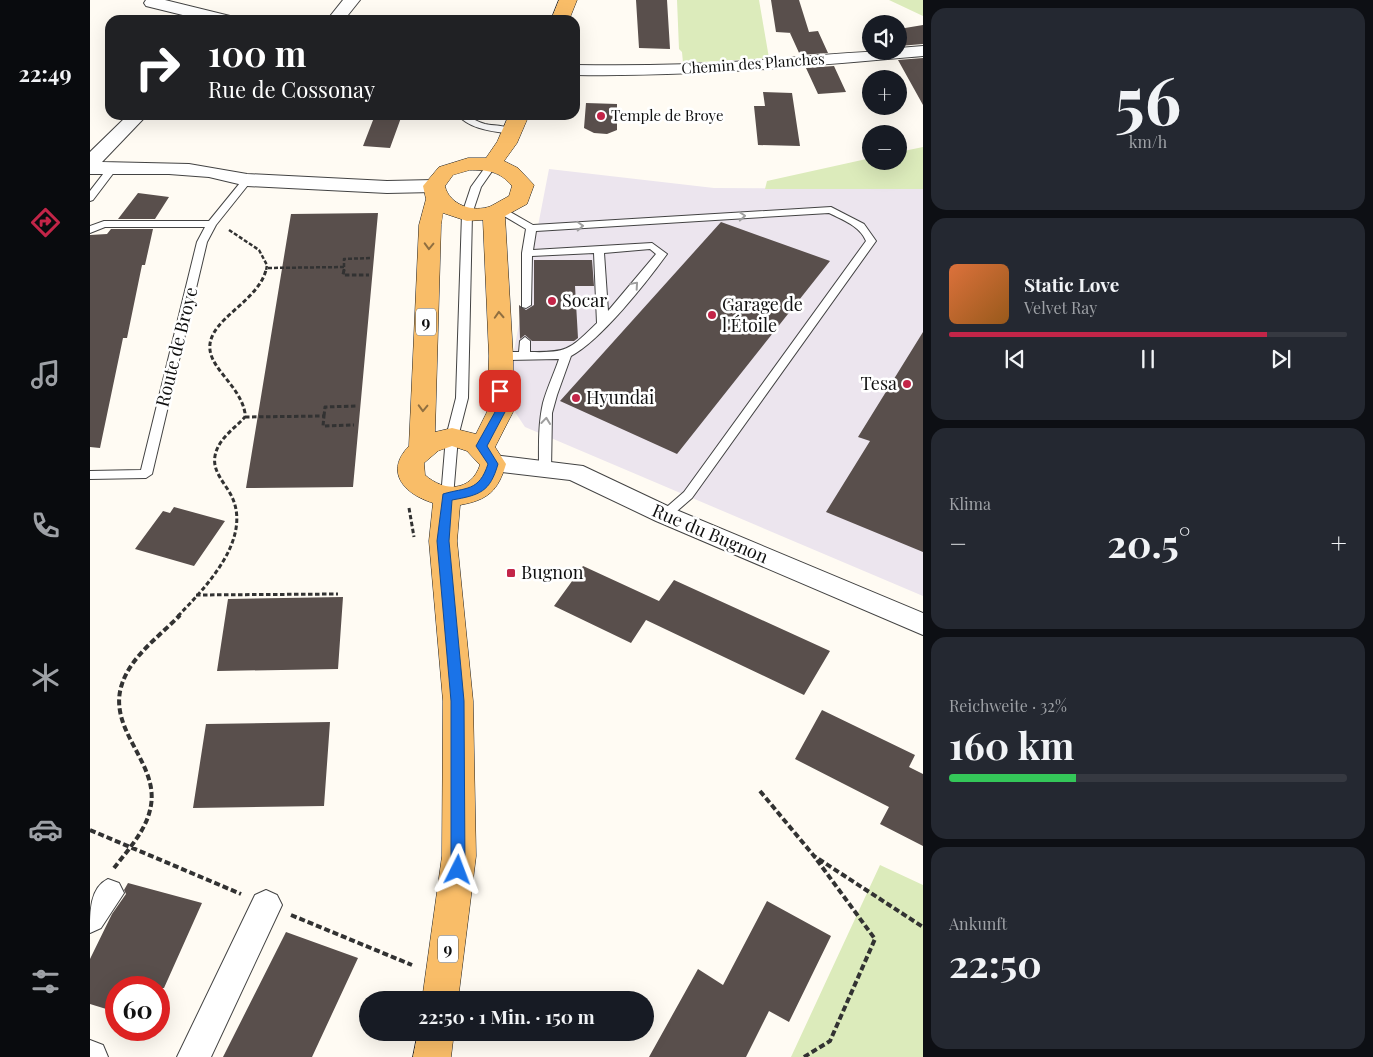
<!DOCTYPE html>
<html lang="de">
<meta charset="utf-8">
<style>
:root{--surface:#171b24;--page:#242831;--text:#f1f3f6;--muted:#9ea1a6;--line:#363941;--accent:#c32548}
body{margin:0;font-family:"Playfair Display",serif;background:var(--page);color:var(--text);height:100vh;display:flex;flex-direction:column;font-size:19px;white-space:nowrap}
*{box-sizing:border-box;margin:0}
p{font-size:16px;color:var(--muted)}
.icon{flex:none;width:28px;height:28px;fill:none;stroke:currentColor;stroke-width:2;stroke-linecap:round;stroke-linejoin:round}
.map{position:relative;flex:1;overflow:hidden}
.panel{display:flex;flex-direction:column;gap:8px;padding:8px;background:#0d0f14;width:450px}
.panel>*{flex:none}
.guide{position:absolute;left:15px;top:15px;width:475px;height:105px;border-radius:15px;box-shadow:0 5px 20px #0002;background:#202124;color:#fff;overflow:hidden}
.buttons{position:absolute;left:772px;top:15px;display:grid;gap:10px}
.buttons a{display:grid;place-items:center;width:45px;height:45px;border-radius:50%;background:var(--surface);box-shadow:0 5px 20px #0002;font-size:25px}
.speed{position:absolute;left:15px;top:976px;display:flex;gap:10px;font-size:25px;font-weight:700;text-align:center}
.speed>*{display:grid;place-content:center;width:65px;height:65px;border-radius:50%;background:var(--surface);box-shadow:0 5px 20px #0002;line-height:1}
.speed .limit{border:8px solid #d22;background:#fff;color:#111}
.pin{position:absolute;display:grid;place-items:center;width:42px;height:42px;color:#fff;margin:-21px;border-radius:10px;box-shadow:0 2px 8px #0006}
.me{position:absolute;width:55px;margin:-28px;rotate:3deg;stroke-linejoin:round;filter:drop-shadow(0 0 4px #0008)}
.turn{display:flex;align-items:center;gap:18px;height:105px;padding:0 20px;font-size:22px}
.turn .icon{width:65px;height:65px;stroke-width:2.5}
.turn b{display:block;font-size:35px;line-height:42px}
.big{font-size:38px;font-weight:700;line-height:1.1}
.panel .card{flex:1;display:flex;flex-direction:column;justify-content:center;gap:8px;min-width:0;padding:0 18px;border-radius:15px;background:var(--page)}
.panel .dial{align-items:center;gap:0}
.dial b{font-size:65px;line-height:1}
.song{display:flex;align-items:center;gap:15px}
.cover{width:60px;height:60px;border-radius:8px;background:linear-gradient(135deg,hsl(20 70% 55%),hsl(30 70% 35%))}
.played{height:5px;border-radius:2px;background:linear-gradient(90deg,var(--accent) 80%,var(--line) 80%)}
.keys{display:flex;justify-content:space-around;direction:ltr}
.heat{display:flex;justify-content:space-between;align-items:center;font-size:28px;direction:ltr}
.charge{height:8px;border-radius:4px;background:linear-gradient(90deg,#34c759 32%,var(--line) 0)}
.trip{position:absolute;left:269px;top:991px;width:295px;height:50px;border-radius:25px;background:var(--surface);box-shadow:0 5px 20px #0002;font-weight:700;line-height:50px;text-align:center}
main{display:flex;flex:1;min-height:0}
.dock{display:flex;flex-direction:column;width:90px;justify-content:space-around;align-items:center;background:#090b0e;color:var(--muted)}
.dock .icon{width:35px;height:35px}
.dock .active{color:var(--accent)}
.dock b{font-size:22px;color:var(--text)}
.map>svg:first-child{display:block}
</style>
<main>
<nav class="dock">
<b>22:49</b>
<svg class="icon active" aria-label="directions" viewBox="0 0 24 24"><path d="M12 3l9 9-9 9-9-9zM9 14v-3h6M13 9l2 2-2 2"/></svg>
<svg class="icon" aria-label="music" viewBox="0 0 24 24"><path d="M9 18V5l10-2v13"/><circle cx="6" cy="18" r="3"/><circle cx="16" cy="16" r="3"/></svg>
<svg class="icon" aria-label="phone" viewBox="0 0 24 24"><path d="M5 4h4l2 5-3 2q2 4 5 5l2-3 5 2v4C11 20 4 13 5 4z"/></svg>
<svg class="icon" aria-label="climate" viewBox="0 0 24 24"><path d="M12 3v18M4 7l16 10M4 17L20 7"/></svg>
<svg class="icon" aria-label="car" viewBox="0 0 24 24"><path d="M5 17H2v-5l4-1 3-4h7l3 4 3 1v5h-3M9 17h6M6 11h13"/><circle cx="7" cy="17" r="2"/><circle cx="17" cy="17" r="2"/></svg>
<svg class="icon" aria-label="filters" viewBox="0 0 24 24"><path d="M4 7h16M4 17h16"/><circle cx="9" cy="7" r="2"/><circle cx="15" cy="17" r="2"/></svg>
</nav>
<div class="map">
<svg width="833" height="1057" viewBox="0 0 833 1057">
<rect width="100%" height="100%" fill="#fffbf3"/>
<path fill="#ece5ee" d="M459,169l165,19 209,1v407l-398,-169 -12,-18 -3,-38z"/>
<path fill="#dcebbb" d="M587,0h82l10,58 -86,5 -1,-11 -3,-3z
M799,0h34v16z
M833,147v42h-158l2,-8 104,-23v3h28v-9z
M790,865l43,20v172h-132z"/>
<path fill="#594f4c" d="M546,0h31l3,49 -31,-1z
M681,0h28l10,32 9,-1 10,22 -28,2 -10,-22h2l-16,-1z
M833,25v19l-24,2v-17z
M833,58v47l-25,-45z
M744,66l12,26 -28,2 -12,-26z
M673,92l29,1 8,53 -42,-1 -4,-39h11z
M496,103l31,1v26l-10,4 -13,-1 -10,-5z
M285,115h27l-12,33 -27,-2z
M48,193l31,4 -14,22h-37z
M288,213l-25,274 -107,1 45,-274z
M631,222l109,39 -153,193 -117,-53z
M21,229h42l-8,36h-3l-15,73h-4l-23,110 -10,-1v-212l17,-1z
M444,260h58l2,26h-19l3,52 -4,3h-42l-7,-6 -5,4 -1,-34 7,5 8,-5z
M833,332v220l-97,-40 44,-71 -12,-4z
M84,507l51,14 -31,45 -59,-17 28,-38 7,2z
M493,566l76,35 15,-21 156,71 -26,44 -158,-75 -15,23 -77,-37z
M253,597l-5,72 -121,2 11,-72z
M732,710l93,45 -6,12 14,7v72l-43,-22 9,-17 -94,-48z
M240,722l-6,84 -131,2 13,-84z
M38,883l74,20 -38,85h-48v24l-26,-8v-45l22,-45 14,-20 -2,-4z
M677,901l64,35 -42,86 -20,-11 -23,46h-97l49,-88 25,16z
M196,932l72,26 -46,99h-89z"/>
<g fill="none" stroke-linecap="round" stroke-linejoin="round">
<g stroke="#434343" stroke-width="2">
<path id="service" d="M368,115c11,0 16,6 27,9 9,2 23,1 31,7l-5,3c-18,-3 -40,-4 -53,-19z
M402,161l5,3 -16,23 -9,27 -4,184 -10,39 -5,60 -6,4 -6,-4 5,-60 10,-39 6,-184 9,-27 18,-25z
M23,164l5,3 -25,33 -3,1v-10l20,-26z
M157,177l5,3 -36,45 -9,17 -55,232 -6,4 -56,1v-8l51,-1 56,-228 8,-15h-100l-15,6v-7l14,-5h105l35,-43z
M741,207l33,17 12,17 -184,257 -23,20 -4,2 -6,-5 2,-3 23,-20 182,-251c-6,-15 -23,-21 -37,-28l-293,18 -3,19 119,-7 15,11c-21,29 -66,86 -96,102l-14,39 -5,18 -1,57 -2,3h-8l-2,-3c0,-22 -1,-45 4,-67 4,-15 11,-29 16,-44l-58,1 -6,-4 6,-4h18l1,-11 5,-4 5,4v11c38,1 40,-3 67,-29l-3,-70 -62,3 -1,49 -5,3 -4,-1v-54l4,-24 -27,-16v-4h6l28,16zM560,249l6,5 -48,57 -4,-58z"/>
</g>
<g stroke="#434343" stroke-width="2">
<path id="minor" d="M56,0h19l65,16 2,4h-29l-57,-14 -2,-3z
M253,0h17l-16,20h-17z
M833,46v10c-116,10 -231,21 -348,19v-10c58,1 115,0 172,-4 51,-3 102,-10 152,-10v-3z
M38,115h19l-45,47 87,2 58,10 140,7 47,-1 7,2 3,4 -3,4 -7,2 -47,1 -140,-7 -38,-9 -40,-3h-79v-22z
M403,455l90,11 91,43 249,104v22l-267,-114 -86,-41 -85,-10 -4,-6 4,-6z
M18,879l11,4 5,10 -23,35 -11,5c0,-23 0,-45 18,-54z
M176,890l11,5 5,10 -71,152h-34l78,-162z
M0,1040l13,5 5,12h-18z"/>
</g>
<g stroke="#212121" stroke-width="1">
<path id="primary" d="M469,0h18l-8,20h-18z
M419,115h20l-12,28 -13,18 14,7 16,17 -7,19 -22,12 8,140v56l-18,35 11,17c-8,27 -18,36 -46,41l-3,36 16,160 3,155 -18,144h-36l20,-144 1,-155 -14,-160 4,-38c-29,-9 -49,-31 -24,-57l10,-221 7,-26 -3,-13 16,-19 29,-9h18l11,-16zM380,170c17,0 30,1 42,16l-3,10c-6,3 -12,7 -18,10 -17,7 -42,-1 -46,-20l8,-11zM353,213l24,8 16,-1 6,136 -2,56 -11,22 -24,-6 -17,4 6,-207zM362,446l15,5 13,14c-9,27 -36,27 -55,10l-1,-12 14,-12z
M328,1032h36l-3,25h-38z"/>
</g>
<path stroke="#323232" stroke-width="2.5" stroke-dasharray="4 2" stroke-linecap="butt" d="M139,230l30,20 8,15 -1,6
M254,267v-8l26,-1
M178,268l76,-1v4"/>
<path stroke="#323232" stroke-width="3" stroke-dasharray="4.5 2.5" stroke-linecap="butt" d="M254,270l-1,5h26
M234,416l1,-9 31,-1
M155,417l79,-1 -1,10 31,-1
M319,508l5,29
M106,595l142,-1
M88,616c27,-28 74,-76 54,-119 -6,-13 -20,-25 -17,-41 3,-17 19,-27 30,-39v-4c-7,-38 -60,-54 -21,-93 15,-15 37,-30 42,-50"/>
<path stroke="#323232" stroke-width="4" stroke-dasharray="6 3" stroke-linecap="butt" d="M670,791l54,65 109,71
M0,830l151,64
M24,868c13,-17 31,-36 36,-58 12,-46 -44,-79 -28,-126 9,-28 38,-48 58,-69
M201,915l121,50
M714,1057l26,-16 45,-102 -61,-83"/>
<use href="#service" fill="#fff" fill-rule="evenodd"/>
<use href="#minor" fill="#fff" fill-rule="evenodd"/>
<use href="#primary" fill="#f9bd68" fill-rule="evenodd"/>
</g>
<defs><path id="oneway-chevron" d="M-2-3.5L2.5 0L-2 3.5" fill="none" stroke-width="1.6" stroke-linecap="round" stroke-linejoin="round" transform="scale(1.25)"/></defs>
<g stroke="#9f9f9f">
<use href="#oneway-chevron" transform="translate(652 216) rotate(-4)"/>
<use href="#oneway-chevron" transform="translate(490 226) rotate(-3)"/>
<use href="#oneway-chevron" transform="translate(545 285) rotate(-49)"/>
<use href="#oneway-chevron" transform="translate(456 421) rotate(-84)"/>
</g>
<g stroke="#906f40">
<use href="#oneway-chevron" transform="translate(339 246) rotate(92)"/>
<use href="#oneway-chevron" transform="translate(409 315) rotate(-93)"/>
<use href="#oneway-chevron" transform="translate(333 408) rotate(92)"/>
</g>
<path fill="#1a73e8" stroke="#114b97" d="M410,387l5,4v21l-18,34 11,18c-8,28 -18,31 -46,36l-3,41 15,160 1,169 -2,4 -5,2 -5,-2 -2,-4v-169l-14,-160 6,-47c23,-7 36,-2 45,-30l-12,-18 19,-34v-21z"/>
<g fill="#c32548" stroke="#fff" stroke-width="2">
<circle cx="511" cy="116" r="5"/>
<circle cx="462" cy="301" r="5"/>
<circle cx="622" cy="315" r="5"/>
<circle cx="817" cy="384" r="5"/>
<circle cx="486" cy="398" r="5"/>
<rect x="416" y="568" width="10" height="10" rx="2.5"/>
</g>
<g text-anchor="middle" stroke-width="5" stroke-linejoin="round" paint-order="stroke">
<g font-size="15" fill="#101010" stroke="#fff">
<text transform="translate(663 64) rotate(-4)" y="5">Chemin des Planches</text>
</g>
<g font-size="15" fill="#101010" stroke="#fff" text-anchor="start">
<text x="521" y="121">Temple de Broye</text>
</g>
<g fill="#fff" stroke="#585858" stroke-width="1">
<rect x="326" y="308.5" width="20" height="27" rx="4"/>
<rect x="348" y="935.5" width="20" height="27" rx="4"/>
</g>
<g font-size="16" font-weight="bold" fill="#101010">
<text x="336" y="328">9</text>
<text x="358" y="955">9</text>
</g>
<g font-size="18" fill="#101010" stroke="#fff" text-anchor="start">
<text x="472" y="307">Socar</text>
<text x="632" y="311">Garage de<tspan x="632" dy="21">l'Étoile</tspan></text>
<text x="807" y="390" text-anchor="end">Tesa</text>
<text x="496" y="404">Hyundai</text>
<text x="431" y="579">Bugnon</text>
</g>
<g font-size="18" fill="#101010" stroke="#fff">
<text transform="translate(87 347) rotate(-76)" y="6">Route de Broye</text>
<text transform="translate(620 534) rotate(23)" y="6">Rue du Bugnon</text>
</g>
</g>
</svg>
<div class="buttons">
<a><svg class="icon" aria-label="sound" viewBox="0 0 24 24"><path d="M4 9h4l5-4v14l-5-4H4zM17 9q2 3 0 6"/></svg></a>
<a>+</a>
<a>−</a>
</div>
<div class="speed"><div class="limit">60</div></div>
<div class="pin" style="left:410px;top:391px;background:#d93025"><svg class="icon" aria-label="arrive" viewBox="0 0 24 24"><path d="M6 21V4h12l-3 4 3 4H6"/></svg></div>
<svg class="me" style="left:368px;top:870px" viewBox="-20 -20 40 40"><path d="M0-17L14 15 0 8-14 15z" fill="#1a73e8" stroke="#fff" stroke-width="4"/></svg>
<div class="trip">22:50 · 1 Min. · 150 m</div>
<div class="guide">
<div class="turn"><svg class="icon" aria-label="right" viewBox="0 0 24 24"><path d="M7 20v-9h11M14 6l5 5-5 5"/></svg><div><b>100 m</b>Rue de Cossonay</div></div>
</div>
</div>
<section class="panel">
<div class="card dial"><b>56</b><p>km/h</p></div>
<div class="card">
<div class="song"><i class="cover"></i><div><b>Static Love</b><p>Velvet Ray</p></div></div>
<div class="played"></div>
<div class="keys"><svg class="icon" aria-label="previous" viewBox="0 0 24 24"><path d="M18 5L8 12l10 7zM5 5v14"/></svg><svg class="icon" aria-label="pause" viewBox="0 0 24 24"><path d="M8 5v14M16 5v14"/></svg><svg class="icon" aria-label="next" viewBox="0 0 24 24"><path d="M6 5l10 7-10 7zM19 5v14"/></svg></div>
</div>
<div class="card"><p>Klima</p>
<div class="heat"><a>−</a><b class="big">20.5°</b><a>+</a></div>
</div>
<div class="card"><p>Reichweite · 32%</p><b class="big">160 km</b><div class="charge"></div></div>
<div class="card"><p>Ankunft</p><b class="big">22:50</b></div>
</section>
</main>
